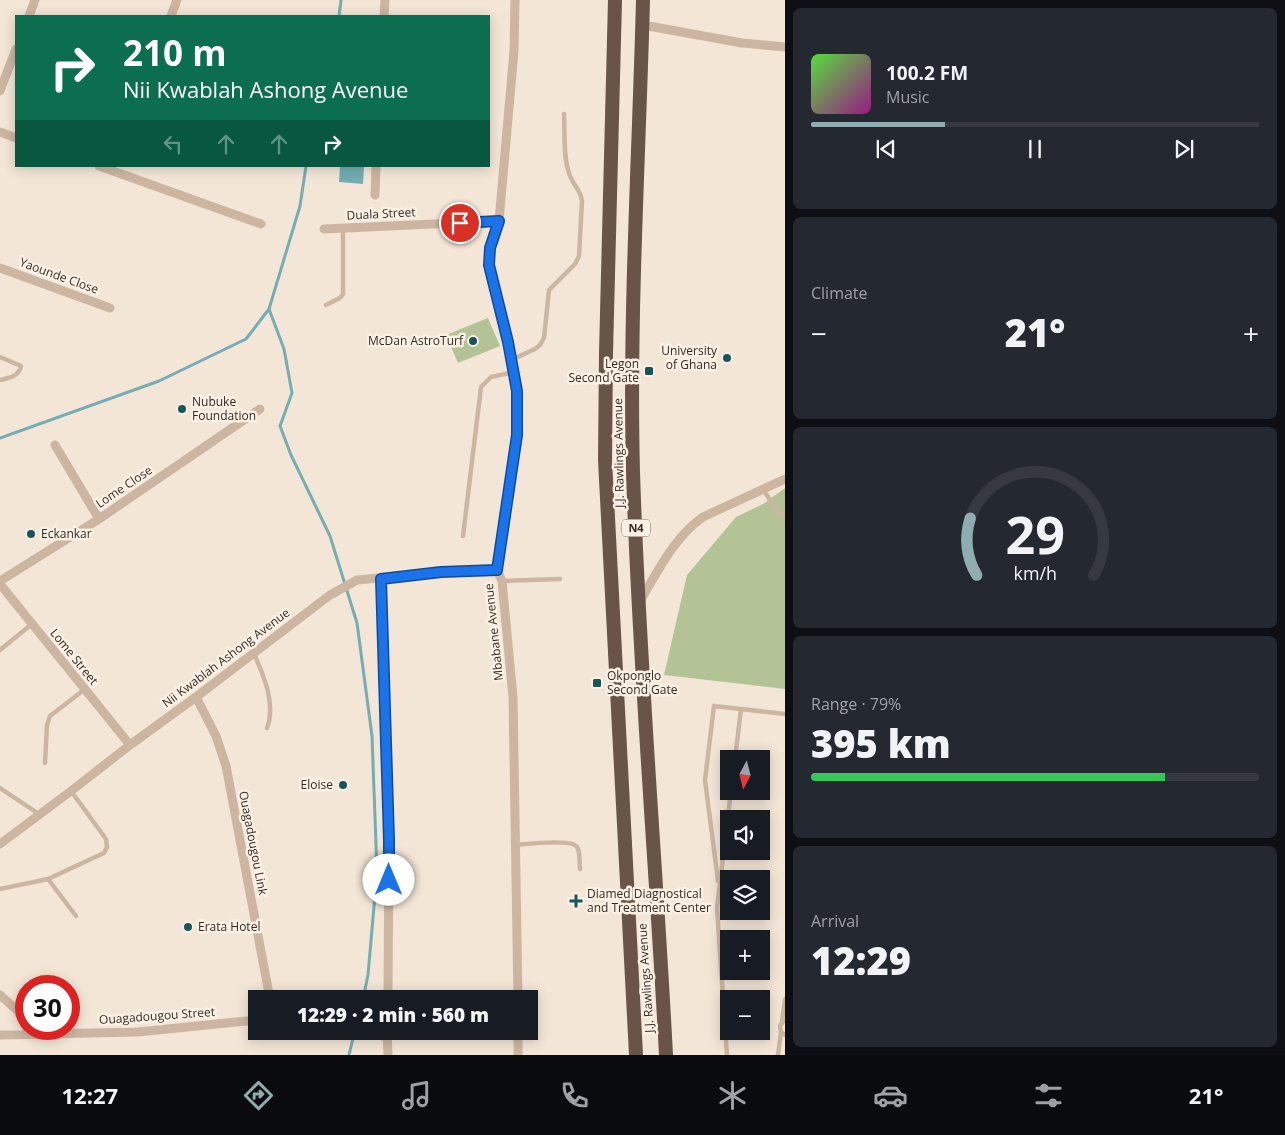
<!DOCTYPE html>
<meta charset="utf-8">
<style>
:root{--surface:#171b24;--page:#242831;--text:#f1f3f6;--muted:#9ea1a6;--line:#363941;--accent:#8facb0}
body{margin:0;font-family:"Open Sans",sans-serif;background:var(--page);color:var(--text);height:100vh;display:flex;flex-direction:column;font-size:19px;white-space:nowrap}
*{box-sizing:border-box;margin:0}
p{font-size:16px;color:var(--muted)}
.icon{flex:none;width:28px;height:28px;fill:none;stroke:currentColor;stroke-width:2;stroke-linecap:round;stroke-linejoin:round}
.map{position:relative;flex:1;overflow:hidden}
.drawer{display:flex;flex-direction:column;gap:8px;padding:8px;background:#0d0f14;width:500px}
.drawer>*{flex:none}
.guide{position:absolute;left:15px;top:15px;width:475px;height:152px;border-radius:0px;box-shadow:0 2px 12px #0003;background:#0b6e4f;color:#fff;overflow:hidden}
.needle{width:32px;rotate:187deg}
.tools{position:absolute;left:720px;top:750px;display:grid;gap:10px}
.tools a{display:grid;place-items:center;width:50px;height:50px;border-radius:0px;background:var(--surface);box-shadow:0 2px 12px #0003;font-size:25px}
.speed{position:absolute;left:15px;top:975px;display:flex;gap:10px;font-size:25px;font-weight:700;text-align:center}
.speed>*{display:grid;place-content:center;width:65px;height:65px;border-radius:50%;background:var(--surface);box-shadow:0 2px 12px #0003;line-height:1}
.speed .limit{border:8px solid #d22;background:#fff;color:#111}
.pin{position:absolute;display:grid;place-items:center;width:42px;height:42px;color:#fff;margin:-21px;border:2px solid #fff;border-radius:50%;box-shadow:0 1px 5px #0007}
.me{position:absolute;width:55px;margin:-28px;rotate:0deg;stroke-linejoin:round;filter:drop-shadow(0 0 4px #0008)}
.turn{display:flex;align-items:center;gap:18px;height:105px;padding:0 25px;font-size:22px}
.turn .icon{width:65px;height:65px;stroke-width:2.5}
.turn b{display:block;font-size:35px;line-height:42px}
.lanes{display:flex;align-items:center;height:48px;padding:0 25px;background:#0003;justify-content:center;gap:25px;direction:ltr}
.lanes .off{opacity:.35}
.big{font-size:38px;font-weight:800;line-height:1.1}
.drawer .tile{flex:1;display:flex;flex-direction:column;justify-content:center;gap:8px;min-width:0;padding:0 18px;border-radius:8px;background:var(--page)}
.drawer .dial{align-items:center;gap:0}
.dial svg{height:130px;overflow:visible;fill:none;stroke:var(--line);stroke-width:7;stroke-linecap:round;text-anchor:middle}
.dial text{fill:var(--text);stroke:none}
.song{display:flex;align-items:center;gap:15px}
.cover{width:60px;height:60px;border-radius:8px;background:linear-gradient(135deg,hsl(110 70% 55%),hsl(310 70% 35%))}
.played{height:5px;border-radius:2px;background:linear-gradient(90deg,var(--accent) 30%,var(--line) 30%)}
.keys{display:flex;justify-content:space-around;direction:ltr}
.heat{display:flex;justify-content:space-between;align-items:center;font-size:28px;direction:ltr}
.charge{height:8px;border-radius:4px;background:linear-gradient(90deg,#34c759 79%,var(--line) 0)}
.trip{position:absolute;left:248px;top:990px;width:290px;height:50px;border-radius:0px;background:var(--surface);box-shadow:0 2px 12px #0003;font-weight:800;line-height:50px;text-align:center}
.menu{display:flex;height:80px;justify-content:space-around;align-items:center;background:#090b0e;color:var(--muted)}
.menu .icon{width:35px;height:35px}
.menu .selected{color:var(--accent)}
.menu b{font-size:22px;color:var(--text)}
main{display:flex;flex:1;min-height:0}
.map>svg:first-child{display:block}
</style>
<main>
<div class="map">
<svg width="785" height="1055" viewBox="0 0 785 1055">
<rect width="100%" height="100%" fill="#f3e6d7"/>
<path fill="#b3c396" d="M488,318l12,28 -42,17 -12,-28z
M785,488v201l-121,-14 23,-100 49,-58 27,-13z"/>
<path fill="#74aeb2" d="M340,166h24l-1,18 -24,-2z"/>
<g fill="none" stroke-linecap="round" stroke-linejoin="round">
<path stroke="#74aeb2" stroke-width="3" d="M339,16l2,-16
M306,166l-6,40 -31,103 15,40 8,44 -12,33 11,29 39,81 27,87 15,113 5,136 -9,103 -5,24
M0,438l159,-57 87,-42 23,-30
M349,1055l5,-21"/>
<path stroke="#ccb6a2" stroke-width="4.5" d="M326,305l14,-7 3,-4v-66
M0,357l21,9c-2,10 -11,12 -21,14
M511,360l24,-11 5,-4 4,-7 5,-48 26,-26 4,-8 3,-55c-1,-11 -10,-17 -13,-28 -6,-16 -4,-41 -5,-59
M763,489l15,24 7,4
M463,536l18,-149 10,-10 23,-5
M502,581l58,-2
M0,650l32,-26
M254,654c10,22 22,50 13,74
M735,759l6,-50
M45,763l2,-38 3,-9 35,-27
M0,788l39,26
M516,845c11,-1 53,-6 60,1 5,4 3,17 4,23
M48,879l28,37
M718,881l-13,-101 9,-74 71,8
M0,889l48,-10 56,-26 3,-6 -1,-8 -35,-48
M784,1020l-4,6 1,6 4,3
M782,1021l3,-22
M727,1055l-10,-147 14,-117
M778,1055l3,-23"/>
<path stroke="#ccb6a2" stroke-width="9" d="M515,0l-1,51 -15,170 -9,28 -1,16 19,78 9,48v44l-20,135 5,11 11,116 5,302
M29,16l6,-16
M171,16l6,-16
M384,16l1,-16
M643,25l99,18 43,4
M0,91l16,-42
M0,132l16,6
M99,166l162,58
M375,195l1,-29
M324,229l175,-8
M0,268l110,40
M55,445l44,74
M381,579l8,261 -1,159
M0,581l99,-62 161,-110
M0,584l130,161
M639,603c18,-30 34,-65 64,-86l82,-38
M196,697l20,39 10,30 44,233
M0,844l71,-53 59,-46 66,-48 134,-102 27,-15 84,-8 56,-2
M0,995l18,16 8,16
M374,1031l13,7
M387,1031l1,24
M518,1031v24
M0,1035l138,-3 118,-12"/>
<path stroke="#685448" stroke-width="14" d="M615,0l-9,353 -1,107 31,595
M643,0c-4,157 -14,315 -10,472 6,195 23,389 33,583"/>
</g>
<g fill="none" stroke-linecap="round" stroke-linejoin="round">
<g stroke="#114b97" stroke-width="12">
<path id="route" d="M389,880v-40l-8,-261 60,-7 56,-2 20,-135v-44l-9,-49 -19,-77 1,-17 9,-27 -39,2"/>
</g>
<use href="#route" stroke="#1a73e8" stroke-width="9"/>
</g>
<g fill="#18555a" stroke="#faf0e4" stroke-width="2">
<circle cx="473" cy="341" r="5"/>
<circle cx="727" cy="358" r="5"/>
<rect x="644" y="366" width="10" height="10" rx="2.5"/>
<circle cx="182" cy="409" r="5"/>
<circle cx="31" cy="534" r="5"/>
<rect x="592" y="678" width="10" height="10" rx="2.5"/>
<circle cx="343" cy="785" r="5"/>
<path d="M573.5 893.5h5v5h5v5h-5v5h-5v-5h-5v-5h5z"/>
<circle cx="188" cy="927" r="5"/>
</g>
<g text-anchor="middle" stroke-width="5" stroke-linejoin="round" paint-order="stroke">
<rect fill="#faf0e4" stroke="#71665e" stroke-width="1" x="622" y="519.5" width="28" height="17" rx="4"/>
<g font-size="11" font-weight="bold" fill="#362b25">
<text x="636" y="532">N4</text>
</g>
<g font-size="12" fill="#362b25" stroke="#faf0e4">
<text transform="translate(381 214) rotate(-3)" y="4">Duala Street</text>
<text transform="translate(59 276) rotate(20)" y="4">Yaounde Close</text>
<text transform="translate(619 453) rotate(-91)" y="4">J.J. Rawlings Avenue</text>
<text transform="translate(124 487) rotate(-34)" y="4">Lome Close</text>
<text transform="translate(494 632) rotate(-96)" y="4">Mbabane Avenue</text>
<text transform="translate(74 657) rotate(51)" y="4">Lome Street</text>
<text transform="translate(226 658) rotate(-37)" y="4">Nii Kwablah Ashong Avenue</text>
<text transform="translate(253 843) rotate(79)" y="4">Ouagadougou Link</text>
<text transform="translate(646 978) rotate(-94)" y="4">J.J. Rawlings Avenue</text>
<text transform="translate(157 1016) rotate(-4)" y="4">Ouagadougou Street</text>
</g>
<g font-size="12" fill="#362b25" stroke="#faf0e4" text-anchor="start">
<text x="463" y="345" text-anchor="end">McDan AstroTurf</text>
<text x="717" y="355" text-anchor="end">University<tspan x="717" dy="14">of Ghana</tspan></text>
<text x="639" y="368" text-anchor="end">Legon<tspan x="639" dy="14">Second Gate</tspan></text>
<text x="192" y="406">Nubuke<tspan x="192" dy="14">Foundation</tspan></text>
<text x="41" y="538">Eckankar</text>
<text x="607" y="680">Okponglo<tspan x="607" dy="14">Second Gate</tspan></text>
<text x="333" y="789" text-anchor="end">Eloise</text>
<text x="587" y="898">Diamed Diagnostical<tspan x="587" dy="14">and Treatment Center</tspan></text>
<text x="198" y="931">Erata Hotel</text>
</g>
</g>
</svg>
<div class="tools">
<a><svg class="needle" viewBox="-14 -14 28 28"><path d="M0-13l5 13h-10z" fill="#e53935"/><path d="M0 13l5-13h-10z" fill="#9ea1a6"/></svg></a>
<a><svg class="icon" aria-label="sound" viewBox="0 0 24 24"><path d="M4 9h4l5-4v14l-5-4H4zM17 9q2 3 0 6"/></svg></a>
<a><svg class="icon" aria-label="layers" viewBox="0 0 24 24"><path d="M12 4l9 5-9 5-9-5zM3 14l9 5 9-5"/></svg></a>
<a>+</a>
<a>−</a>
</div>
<div class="speed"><div class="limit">30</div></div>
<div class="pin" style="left:460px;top:223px;background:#d93025"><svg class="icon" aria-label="arrive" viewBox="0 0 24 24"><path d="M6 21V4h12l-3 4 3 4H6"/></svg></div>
<svg class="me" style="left:389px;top:880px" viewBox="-20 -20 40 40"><circle r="19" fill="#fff"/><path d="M0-13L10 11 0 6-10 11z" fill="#1a73e8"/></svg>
<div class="trip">12:29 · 2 min · 560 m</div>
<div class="guide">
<div class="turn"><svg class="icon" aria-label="right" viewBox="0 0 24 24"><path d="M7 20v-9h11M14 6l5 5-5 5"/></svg><div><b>210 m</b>Nii Kwablah Ashong Avenue</div></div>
<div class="lanes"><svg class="icon off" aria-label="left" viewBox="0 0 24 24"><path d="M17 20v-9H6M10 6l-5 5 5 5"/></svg><svg class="icon off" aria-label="ahead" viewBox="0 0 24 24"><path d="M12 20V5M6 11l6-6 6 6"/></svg><svg class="icon off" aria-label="ahead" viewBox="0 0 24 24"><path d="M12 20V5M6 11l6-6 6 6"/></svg><svg class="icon" aria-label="right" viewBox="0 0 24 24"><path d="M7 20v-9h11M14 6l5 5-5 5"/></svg></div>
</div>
</div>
<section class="drawer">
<div class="tile">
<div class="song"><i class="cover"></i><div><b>100.2 FM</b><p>Music</p></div></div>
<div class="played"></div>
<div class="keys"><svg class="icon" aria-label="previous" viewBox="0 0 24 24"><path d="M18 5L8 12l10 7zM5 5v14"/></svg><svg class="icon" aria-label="pause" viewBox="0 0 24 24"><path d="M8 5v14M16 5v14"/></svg><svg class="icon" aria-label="next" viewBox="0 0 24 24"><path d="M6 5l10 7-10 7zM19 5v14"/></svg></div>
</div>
<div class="tile"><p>Climate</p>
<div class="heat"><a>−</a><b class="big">21°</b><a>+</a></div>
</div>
<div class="tile dial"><svg viewBox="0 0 100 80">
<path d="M14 69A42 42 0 1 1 86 69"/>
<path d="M14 69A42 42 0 0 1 10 34" stroke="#8facb0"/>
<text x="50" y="56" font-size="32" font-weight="700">29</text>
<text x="50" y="72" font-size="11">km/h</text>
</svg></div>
<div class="tile"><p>Range · 79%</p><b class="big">395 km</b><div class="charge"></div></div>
<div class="tile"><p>Arrival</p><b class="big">12:29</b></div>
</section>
</main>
<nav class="menu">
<b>12:27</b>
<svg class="icon selected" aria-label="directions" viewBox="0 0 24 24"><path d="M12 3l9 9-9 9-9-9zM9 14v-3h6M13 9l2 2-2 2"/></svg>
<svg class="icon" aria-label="music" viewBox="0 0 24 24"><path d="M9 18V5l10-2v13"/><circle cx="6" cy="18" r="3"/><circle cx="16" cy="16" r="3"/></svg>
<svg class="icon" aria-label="phone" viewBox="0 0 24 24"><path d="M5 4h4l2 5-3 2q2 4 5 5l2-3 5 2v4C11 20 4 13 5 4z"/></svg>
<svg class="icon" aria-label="climate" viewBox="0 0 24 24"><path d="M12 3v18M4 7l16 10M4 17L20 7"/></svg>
<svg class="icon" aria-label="car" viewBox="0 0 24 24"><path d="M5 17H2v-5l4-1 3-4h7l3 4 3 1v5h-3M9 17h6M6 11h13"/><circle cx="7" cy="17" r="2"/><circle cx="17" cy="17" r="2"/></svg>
<svg class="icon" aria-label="filters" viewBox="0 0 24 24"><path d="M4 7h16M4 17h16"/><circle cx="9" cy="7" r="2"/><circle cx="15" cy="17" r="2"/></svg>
<b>21°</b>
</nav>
